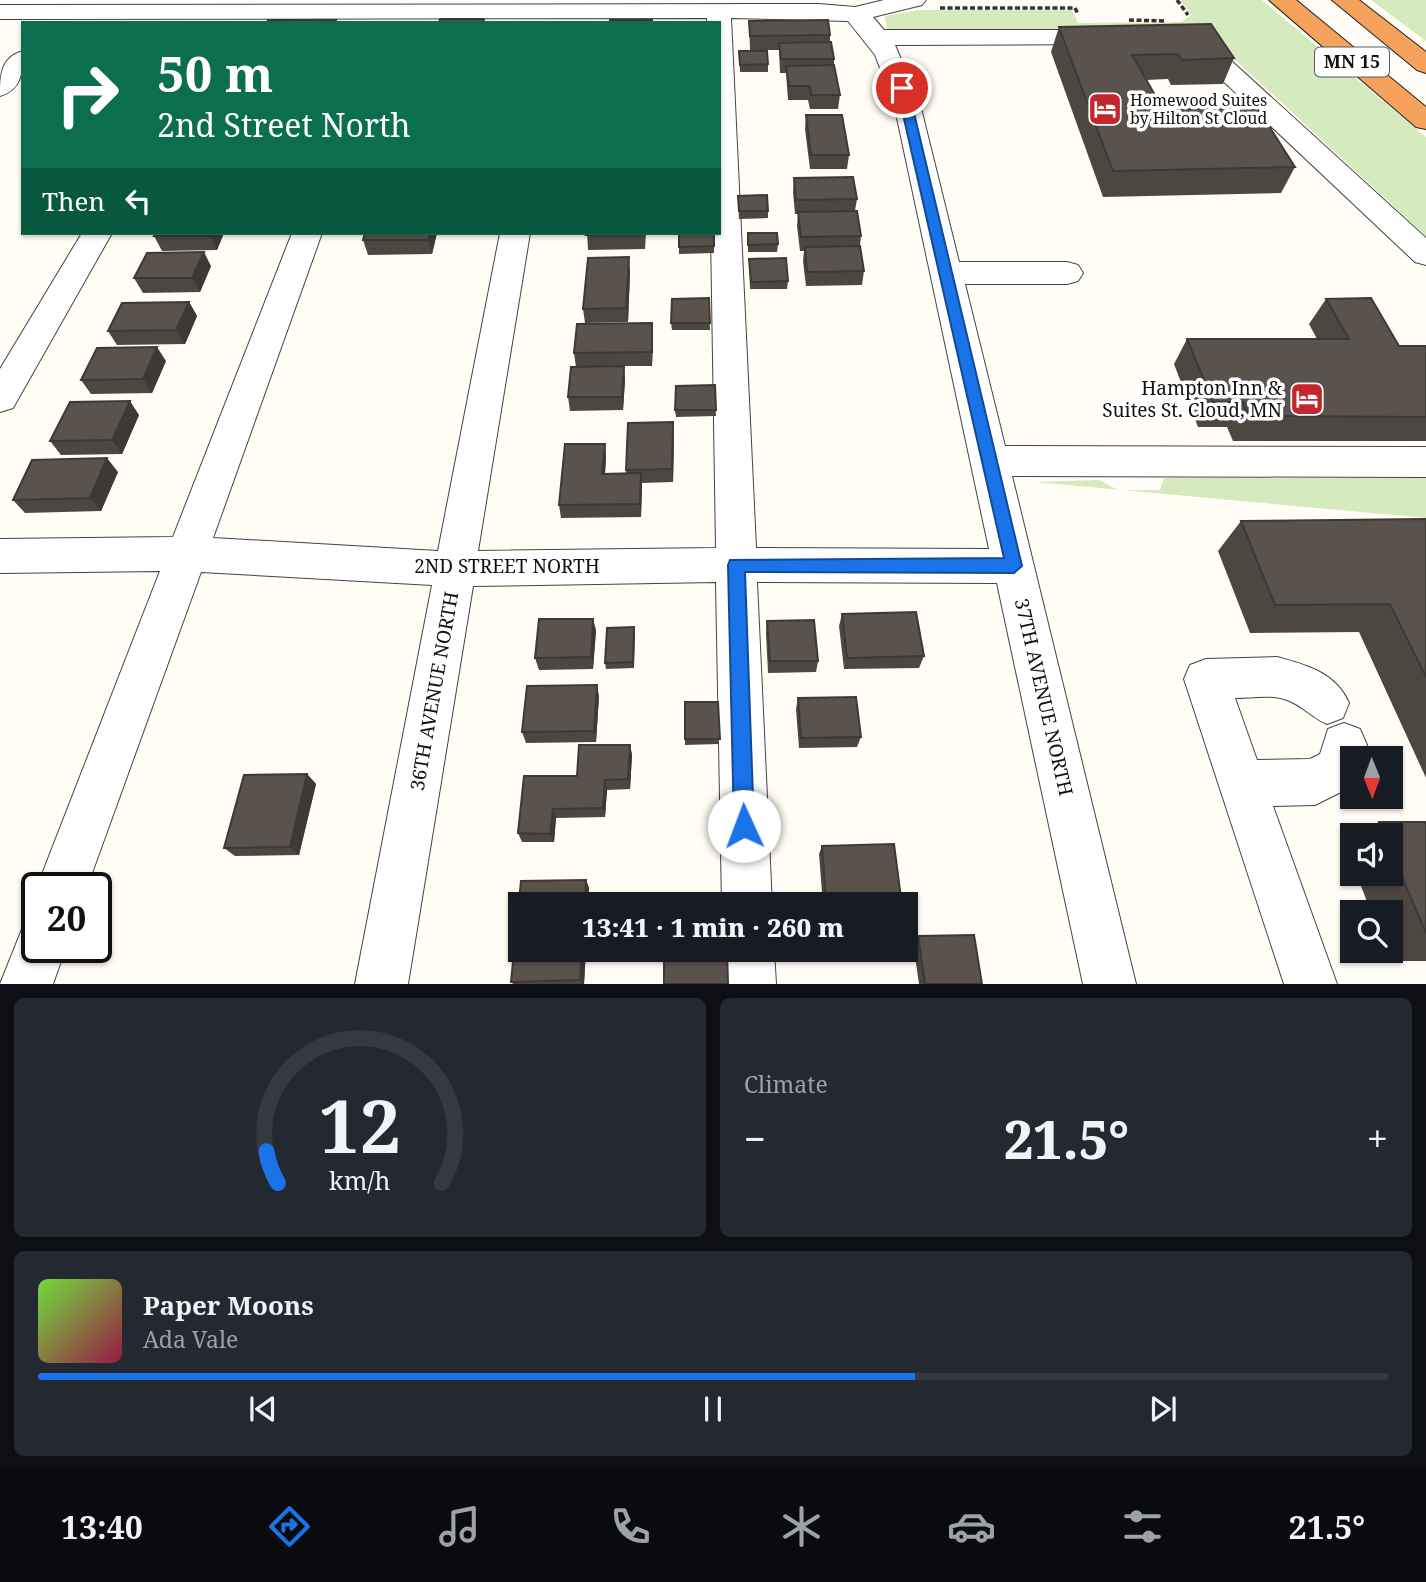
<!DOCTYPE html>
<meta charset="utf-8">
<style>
:root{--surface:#171b24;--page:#242831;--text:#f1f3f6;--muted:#9ea1a6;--line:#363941;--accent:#1a73e8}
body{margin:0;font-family:"Noto Serif",serif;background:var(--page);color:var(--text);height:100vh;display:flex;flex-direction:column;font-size:26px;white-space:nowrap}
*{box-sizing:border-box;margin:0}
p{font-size:23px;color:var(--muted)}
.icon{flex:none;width:38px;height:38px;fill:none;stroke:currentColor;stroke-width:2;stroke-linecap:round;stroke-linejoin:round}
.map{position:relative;height:984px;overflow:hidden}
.sheet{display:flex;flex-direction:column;gap:14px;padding:14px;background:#0d0f14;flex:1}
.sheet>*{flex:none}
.banner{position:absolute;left:21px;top:21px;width:700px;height:214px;border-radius:0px;box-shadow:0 2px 5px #0004;background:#0b6e4f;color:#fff;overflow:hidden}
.needle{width:46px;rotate:179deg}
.tools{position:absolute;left:1340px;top:746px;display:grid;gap:14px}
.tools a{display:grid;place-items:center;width:63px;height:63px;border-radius:0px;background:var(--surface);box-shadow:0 2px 5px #0004;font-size:35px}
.speed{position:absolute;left:21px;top:872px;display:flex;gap:14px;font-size:35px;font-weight:700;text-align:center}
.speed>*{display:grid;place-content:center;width:91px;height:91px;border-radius:50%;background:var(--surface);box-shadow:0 2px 5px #0004;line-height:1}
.speed .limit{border:4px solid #111;border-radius:10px;background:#fff;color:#111}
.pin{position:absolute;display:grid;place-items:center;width:60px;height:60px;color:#fff;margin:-30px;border:4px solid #fff;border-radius:50%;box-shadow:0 2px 7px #0007}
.me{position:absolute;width:77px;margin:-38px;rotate:358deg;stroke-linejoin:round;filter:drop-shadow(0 0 5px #0008)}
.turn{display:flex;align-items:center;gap:24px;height:147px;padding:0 21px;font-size:32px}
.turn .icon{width:91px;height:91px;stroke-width:2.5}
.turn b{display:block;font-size:49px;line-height:60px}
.then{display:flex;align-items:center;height:66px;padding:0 21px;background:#0003;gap:14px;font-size:26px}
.big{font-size:52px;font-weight:800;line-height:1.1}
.sheet .widget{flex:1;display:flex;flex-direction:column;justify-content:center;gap:10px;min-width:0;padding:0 24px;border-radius:10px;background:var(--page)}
.sheet .dial{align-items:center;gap:0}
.dial svg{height:182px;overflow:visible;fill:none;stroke:var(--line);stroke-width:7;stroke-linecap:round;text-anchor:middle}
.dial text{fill:var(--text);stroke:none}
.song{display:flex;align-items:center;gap:21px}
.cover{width:84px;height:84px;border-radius:10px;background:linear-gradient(135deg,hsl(100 70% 55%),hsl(340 70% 35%))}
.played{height:7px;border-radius:4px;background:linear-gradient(90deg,var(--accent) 65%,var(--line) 65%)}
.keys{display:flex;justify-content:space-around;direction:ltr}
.heat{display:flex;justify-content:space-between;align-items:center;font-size:38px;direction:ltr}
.sheet .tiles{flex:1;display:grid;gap:14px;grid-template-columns:1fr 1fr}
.widget:last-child{grid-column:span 2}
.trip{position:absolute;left:508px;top:892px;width:410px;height:70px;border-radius:0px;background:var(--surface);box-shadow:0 2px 5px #0004;font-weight:800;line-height:70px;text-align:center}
.menu{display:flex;height:112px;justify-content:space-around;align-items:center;background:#090b0e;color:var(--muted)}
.menu .icon{width:49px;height:49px}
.menu .current{color:var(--accent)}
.menu b{font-size:32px;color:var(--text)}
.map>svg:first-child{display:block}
</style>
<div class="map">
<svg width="1426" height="984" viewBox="0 0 1426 984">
<rect width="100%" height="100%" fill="#fffdf5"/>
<path fill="#d5ebbd" d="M1180,0h82l164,137v99l-195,-180 -56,-27 -288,1 -2,-14 34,-6h153l6,13 103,-1 10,-7z
M1371,0h55v41z
M1164,478h262v40l-391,-36 64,-2 19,10h42z"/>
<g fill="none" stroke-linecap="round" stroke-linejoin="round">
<g stroke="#444" stroke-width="2">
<path id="minor" d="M884,0h42l-4,5 -49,12 11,13h225l9,2 3,5 -3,5 -9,2 -214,1 25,59 39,158h108l11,3 5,8 -5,8 -11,3h-102l40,162 421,1v30l-414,-1 124,508h-53l-86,-401 -240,-1 15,323h-50l-6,-323 -243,4 -65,398h-53l77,-399 -231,-13 -114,315h-50l123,-316 -160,2v-34l173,-2 119,-304h30l-109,305 225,13 62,-318h30l-52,318 238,-3 -5,-315h8v-210h-12v-5l-707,1v-14l819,-1 36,3zM731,18l117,3 27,34 19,49 95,445 -233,-1z
M1187,31l18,6 221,201v27l-11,-3 -228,-215 -13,-8 4,-5z
M23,51c0,20 -1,39 -23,45 0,-19 0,-39 23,-45z
M82,233h30l-99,175 -13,4v-43z
M1277,657c30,8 59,16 72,46l-6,15 -16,6c-15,-6 -25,-19 -40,-24 -15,-6 -36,-2 -52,-2l22,62 53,-1 10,-5 8,-25 16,-6 16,6 7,16 -2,13h-12v28l-38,19 -42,1 64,178h-53l-100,-305 6,-14 16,-6z
M37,922v25h29l-13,37h-53l22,-55z
M722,950h52l2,34h-54z"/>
</g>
<g stroke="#222" stroke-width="2">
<path id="highway" d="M1269,0h27l130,107v22l-10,-2z
M1332,0h27l67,52v21l-9,-3z"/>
</g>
<path stroke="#333" stroke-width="3.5" stroke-dasharray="5 2.5" stroke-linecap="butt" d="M1177,0l11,15
M940,8h135l3,6
M1129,20l37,1"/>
<use href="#minor" fill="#fff" fill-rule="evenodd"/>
<use href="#highway" fill="#f5a25d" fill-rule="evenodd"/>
</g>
<path fill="#4d4742" d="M749,21l81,14v7l4,17v6l6,30 -2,14h-28l-2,-9h-20l-2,-27h-6l-1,-23h-29z
M1059,27l175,31 -11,26 -52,1 -3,-6 -22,1 17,29 132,58 -14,26 -178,4 -52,-145z
M739,51l29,13v8h-28z
M806,115l43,40 -2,14h-37l-5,-40z
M794,178l63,21 -2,12 6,25 -1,10 4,25 -2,14 -56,1 -3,-25 1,-10h-4l-3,-25 1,-12h-3l-2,-22z
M738,196l30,15v7l-29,1z
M156,233h68l-7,17 -55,1 -8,-15z
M437,233l-5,21 -64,1 -5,-15z
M587,233h59l-1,16 -57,1z
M679,233h35v20l-35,1z
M748,233l30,11 -1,8h-29z
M749,259l39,22 -1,8h-37z
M211,266l-11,26 -57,1 -9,-15z
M630,272l-2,50 -43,1 -2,-14z
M709,298l1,32h-38l-1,-7z
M1326,299l73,47h27v95h-193l-6,-14h-29l-24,-63 13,-25h130l-8,-15z
M189,302l8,14 -12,28 -68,1 -9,-14z
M653,337l-1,29h-28l1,14 -2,30 -53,1 -2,-14 8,-30 -2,-14z
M166,361l-14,32 -61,1 -10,-14z
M715,385l1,31 -40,1 -1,-7z
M139,415l-17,39 -61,1 -11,-14z
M674,436l-1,46 -31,1 -1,34 -80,1 -2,-13 46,-61 1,13 -1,17 21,-1v-3z
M118,472l-17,39 -76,2 -12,-13z
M1426,519v259l-67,-146 -109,1 -32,-82 23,-30z
M842,614l82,42 -5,12 -75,1 -5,-43z
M767,621l51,40 -2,11 -48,1 -2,-40z
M634,627v41l-28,1 -1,-6z
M596,630l-3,39 -54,1 -4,-12z
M599,696l-3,46 -70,1 -4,-11z
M798,698l63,39 -4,10 -58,1 -3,-39z
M718,702l1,42 -34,1v-6z
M630,745l2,10 -2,34 -23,1 -2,27 -49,1 -2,24h-32l-4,-9 59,-57z
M307,774l9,10 -17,71 -64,1 -11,-8z
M1379,822h47v139h-35l-5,-11h5v-38h-20l-15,-39h35v-38h-33z
M1353,838v28l-9,-23z
M822,846l79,52 -4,7h-74l-4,-51z
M586,880l3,8 -1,17h-68v45h66l-2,34h-71l-2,-2 10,-101z
M918,936l64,48h-63l-6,-41z"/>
<path fill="#3f3936" d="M211,233h13l-7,17 -7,-14z
M430,233h7l-5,21 -4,-14z
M204,252l7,14 -11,26 -8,-14z
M629,257l1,15 -2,50 -2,-14z
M189,302l8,14 -12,28 -9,-14z
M652,323l1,14 -1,29z
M157,347l9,14 -14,32 -9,-14z
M624,366l1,14 -2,30 -1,-13z
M130,401l9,14 -17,39 -10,-14z
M673,422l1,14 -1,46 -1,-13z
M605,444l1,13 -2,30 -2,-13z
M107,458l11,14 -17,39 -11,-13z
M641,473l1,14 -1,30 -1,-13z
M593,619l3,11 -3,39 -2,-12z
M634,627l1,6 -1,35 -1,-6z
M597,685l2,11 -3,46 -2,-11z
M630,745l2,10 -2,34 -2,-10z
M307,774l9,10 -17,71 -9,-8z
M605,780l2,10 -2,27 -2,-9z
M553,809l3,9 -2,24 -4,-8z
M586,880l3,8 -1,17h-3z
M582,950h4l-2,34h-2l-2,-4z"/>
<path fill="#5a524d" stroke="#3f3936" stroke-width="2" d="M440,19h44l-1,4h-44z
M268,20h68l-1,3h-68z
M610,20h42v3h-42z
M828,20l2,15 -80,1 -1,-15z
M1211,24l23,34 -52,2 -4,-6 -46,1 31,54 94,-2 38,60 -182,4 -54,-144z
M831,42l3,17h-53l-2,-16z
M739,51h28l1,13 -28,1z
M834,65l6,30h-29l-1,-9h-21l-3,-20z
M806,115h36l7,40h-38z
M853,177l4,22 -61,1 -2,-22z
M767,195l1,16h-29l-1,-15z
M857,211l4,25 -60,1 -3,-25z
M156,233h55l-1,3h-56z
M365,233h65l-2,7h-65z
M587,233h57v2h-58z
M679,233h35v13l-35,1z
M748,233h29l1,11 -30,1z
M860,246l4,25 -57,1 -2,-25z
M204,252l-12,26h-58l13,-25z
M629,257l-3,51 -43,1 5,-51z
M786,258l2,23 -37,1 -2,-23z
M709,298l1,25h-39l1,-24z
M1371,298l28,48h27v71l-177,-1 -6,-14h-30l-26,-63h162l-23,-40z
M189,302l-13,28 -68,1 14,-28z
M652,323v29l-78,1 3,-29z
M157,347l-14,32 -62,1 16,-32z
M624,366l-2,31h-54l3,-30z
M715,385l1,25h-41l1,-24z
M130,401l-18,39 -62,1 20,-39z
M673,422l-1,47 -46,1 2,-47z
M565,444h40l-3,30 39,-1 -1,31 -81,1z
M107,458l-17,40 -77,2 19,-40z
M1426,519v158l-36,-73 -115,1 -34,-84z
M916,612l8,44 -77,2 -5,-44z
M539,619h54l-2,38 -56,1z
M814,620l4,41h-48l-3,-40z
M634,627l-1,35 -28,1 2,-35z
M597,685l-3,46 -72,1 5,-46z
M856,697l5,40 -60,1 -3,-40z
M685,702h33l2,37h-35z
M579,745h51l-2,34 -23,1 -2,28 -50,1 -3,25 -32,-1 6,-57h53z
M307,774l-17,73 -66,1 20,-73z
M1379,822h47v111l-35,-82v-16h-7z
M894,844l7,54 -75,2 -4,-54z
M586,880l-1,25h-65v45h62l-2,30 -69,2 10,-101z
M974,935l8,49h-57l-7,-48z
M664,950h63l1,34h-64z"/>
<path fill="#1a73e8" stroke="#114b97" stroke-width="2" d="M902,85l6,3 114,478 -8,7 -269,-1 9,254 -3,7 -7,3 -7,-3 -3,-7 -6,-261 2,-5 274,-2 -107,-470z"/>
<defs>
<g id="hotel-square" transform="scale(1.75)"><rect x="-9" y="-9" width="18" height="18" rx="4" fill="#c4262e" stroke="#fff"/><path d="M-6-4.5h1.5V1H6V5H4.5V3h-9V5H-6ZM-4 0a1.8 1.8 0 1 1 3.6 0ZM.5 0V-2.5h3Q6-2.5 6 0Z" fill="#fff"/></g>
</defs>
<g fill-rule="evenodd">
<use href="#hotel-square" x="1105" y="109"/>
<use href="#hotel-square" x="1307" y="399"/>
</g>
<g text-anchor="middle" stroke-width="7" stroke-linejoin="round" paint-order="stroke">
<g font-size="16" fill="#111" stroke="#fff" text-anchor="start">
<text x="1130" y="106">Homewood Suites<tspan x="1130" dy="18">by Hilton St Cloud</tspan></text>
</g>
<rect fill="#fff" stroke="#585858" stroke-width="2" x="1315" y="47.5" width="74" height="29" rx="5"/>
<g font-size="18" font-weight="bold" fill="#111">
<text x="1352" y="68">MN 15</text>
</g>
<g font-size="19" fill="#111" stroke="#fff" text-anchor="end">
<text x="1282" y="395">Hampton Inn &amp;<tspan x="1282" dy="22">Suites St. Cloud, MN</tspan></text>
</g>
<g font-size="19" fill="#111" stroke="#fff">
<text x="507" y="573">2ND STREET NORTH</text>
<text transform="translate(434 691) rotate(-80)" y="7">36TH AVENUE NORTH</text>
<text transform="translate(1044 697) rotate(77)" y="7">37TH AVENUE NORTH</text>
</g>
</g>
</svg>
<div class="tools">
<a><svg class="needle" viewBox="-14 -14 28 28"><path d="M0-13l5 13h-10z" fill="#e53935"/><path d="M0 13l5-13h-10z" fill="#9ea1a6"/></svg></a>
<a><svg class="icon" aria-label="sound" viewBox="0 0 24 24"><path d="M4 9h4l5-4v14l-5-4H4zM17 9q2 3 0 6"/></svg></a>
<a><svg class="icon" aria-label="search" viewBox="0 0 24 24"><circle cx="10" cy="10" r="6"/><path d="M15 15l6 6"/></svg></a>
</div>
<div class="speed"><div class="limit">20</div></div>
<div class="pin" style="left:902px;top:88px;background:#d93025"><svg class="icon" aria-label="arrive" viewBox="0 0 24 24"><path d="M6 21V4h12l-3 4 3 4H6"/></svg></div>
<svg class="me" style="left:744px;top:826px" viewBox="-20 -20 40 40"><circle r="19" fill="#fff"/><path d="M0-13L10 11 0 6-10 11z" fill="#1a73e8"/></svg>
<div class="trip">13:41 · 1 min · 260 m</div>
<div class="banner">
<div class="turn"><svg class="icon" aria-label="right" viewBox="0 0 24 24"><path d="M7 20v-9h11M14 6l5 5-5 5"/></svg><div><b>50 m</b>2nd Street North</div></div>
<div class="then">Then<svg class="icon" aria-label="left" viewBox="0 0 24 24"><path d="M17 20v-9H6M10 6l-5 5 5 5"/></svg></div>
</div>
</div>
<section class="sheet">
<div class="tiles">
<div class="widget dial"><svg viewBox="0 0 100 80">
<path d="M14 69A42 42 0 1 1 86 69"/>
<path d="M14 69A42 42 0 0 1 9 55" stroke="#1a73e8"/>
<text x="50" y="56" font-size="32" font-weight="700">12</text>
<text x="50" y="72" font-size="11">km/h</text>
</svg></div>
<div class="widget"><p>Climate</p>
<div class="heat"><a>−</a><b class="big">21.5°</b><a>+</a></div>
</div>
<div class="widget">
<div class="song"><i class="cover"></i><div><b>Paper Moons</b><p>Ada Vale</p></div></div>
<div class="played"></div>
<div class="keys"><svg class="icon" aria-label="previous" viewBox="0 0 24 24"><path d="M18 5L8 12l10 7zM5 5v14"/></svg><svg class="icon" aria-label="pause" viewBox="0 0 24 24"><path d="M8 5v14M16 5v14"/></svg><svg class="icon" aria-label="next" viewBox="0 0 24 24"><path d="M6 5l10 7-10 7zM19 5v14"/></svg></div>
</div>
</div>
</section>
<nav class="menu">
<b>13:40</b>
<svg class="icon current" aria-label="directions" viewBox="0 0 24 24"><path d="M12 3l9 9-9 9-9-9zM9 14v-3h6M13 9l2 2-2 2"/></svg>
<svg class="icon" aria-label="music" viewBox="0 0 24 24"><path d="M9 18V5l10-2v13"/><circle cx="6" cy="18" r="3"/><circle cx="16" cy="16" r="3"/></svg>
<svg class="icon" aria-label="phone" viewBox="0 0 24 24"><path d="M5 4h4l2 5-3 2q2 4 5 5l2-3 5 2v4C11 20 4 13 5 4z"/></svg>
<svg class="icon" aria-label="climate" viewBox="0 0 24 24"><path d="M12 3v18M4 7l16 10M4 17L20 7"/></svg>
<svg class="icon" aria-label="car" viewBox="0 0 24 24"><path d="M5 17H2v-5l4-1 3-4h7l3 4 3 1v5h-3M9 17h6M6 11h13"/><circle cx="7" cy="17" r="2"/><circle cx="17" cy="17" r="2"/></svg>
<svg class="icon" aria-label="filters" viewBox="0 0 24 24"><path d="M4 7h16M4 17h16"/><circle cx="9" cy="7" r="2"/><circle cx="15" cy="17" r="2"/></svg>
<b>21.5°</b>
</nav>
